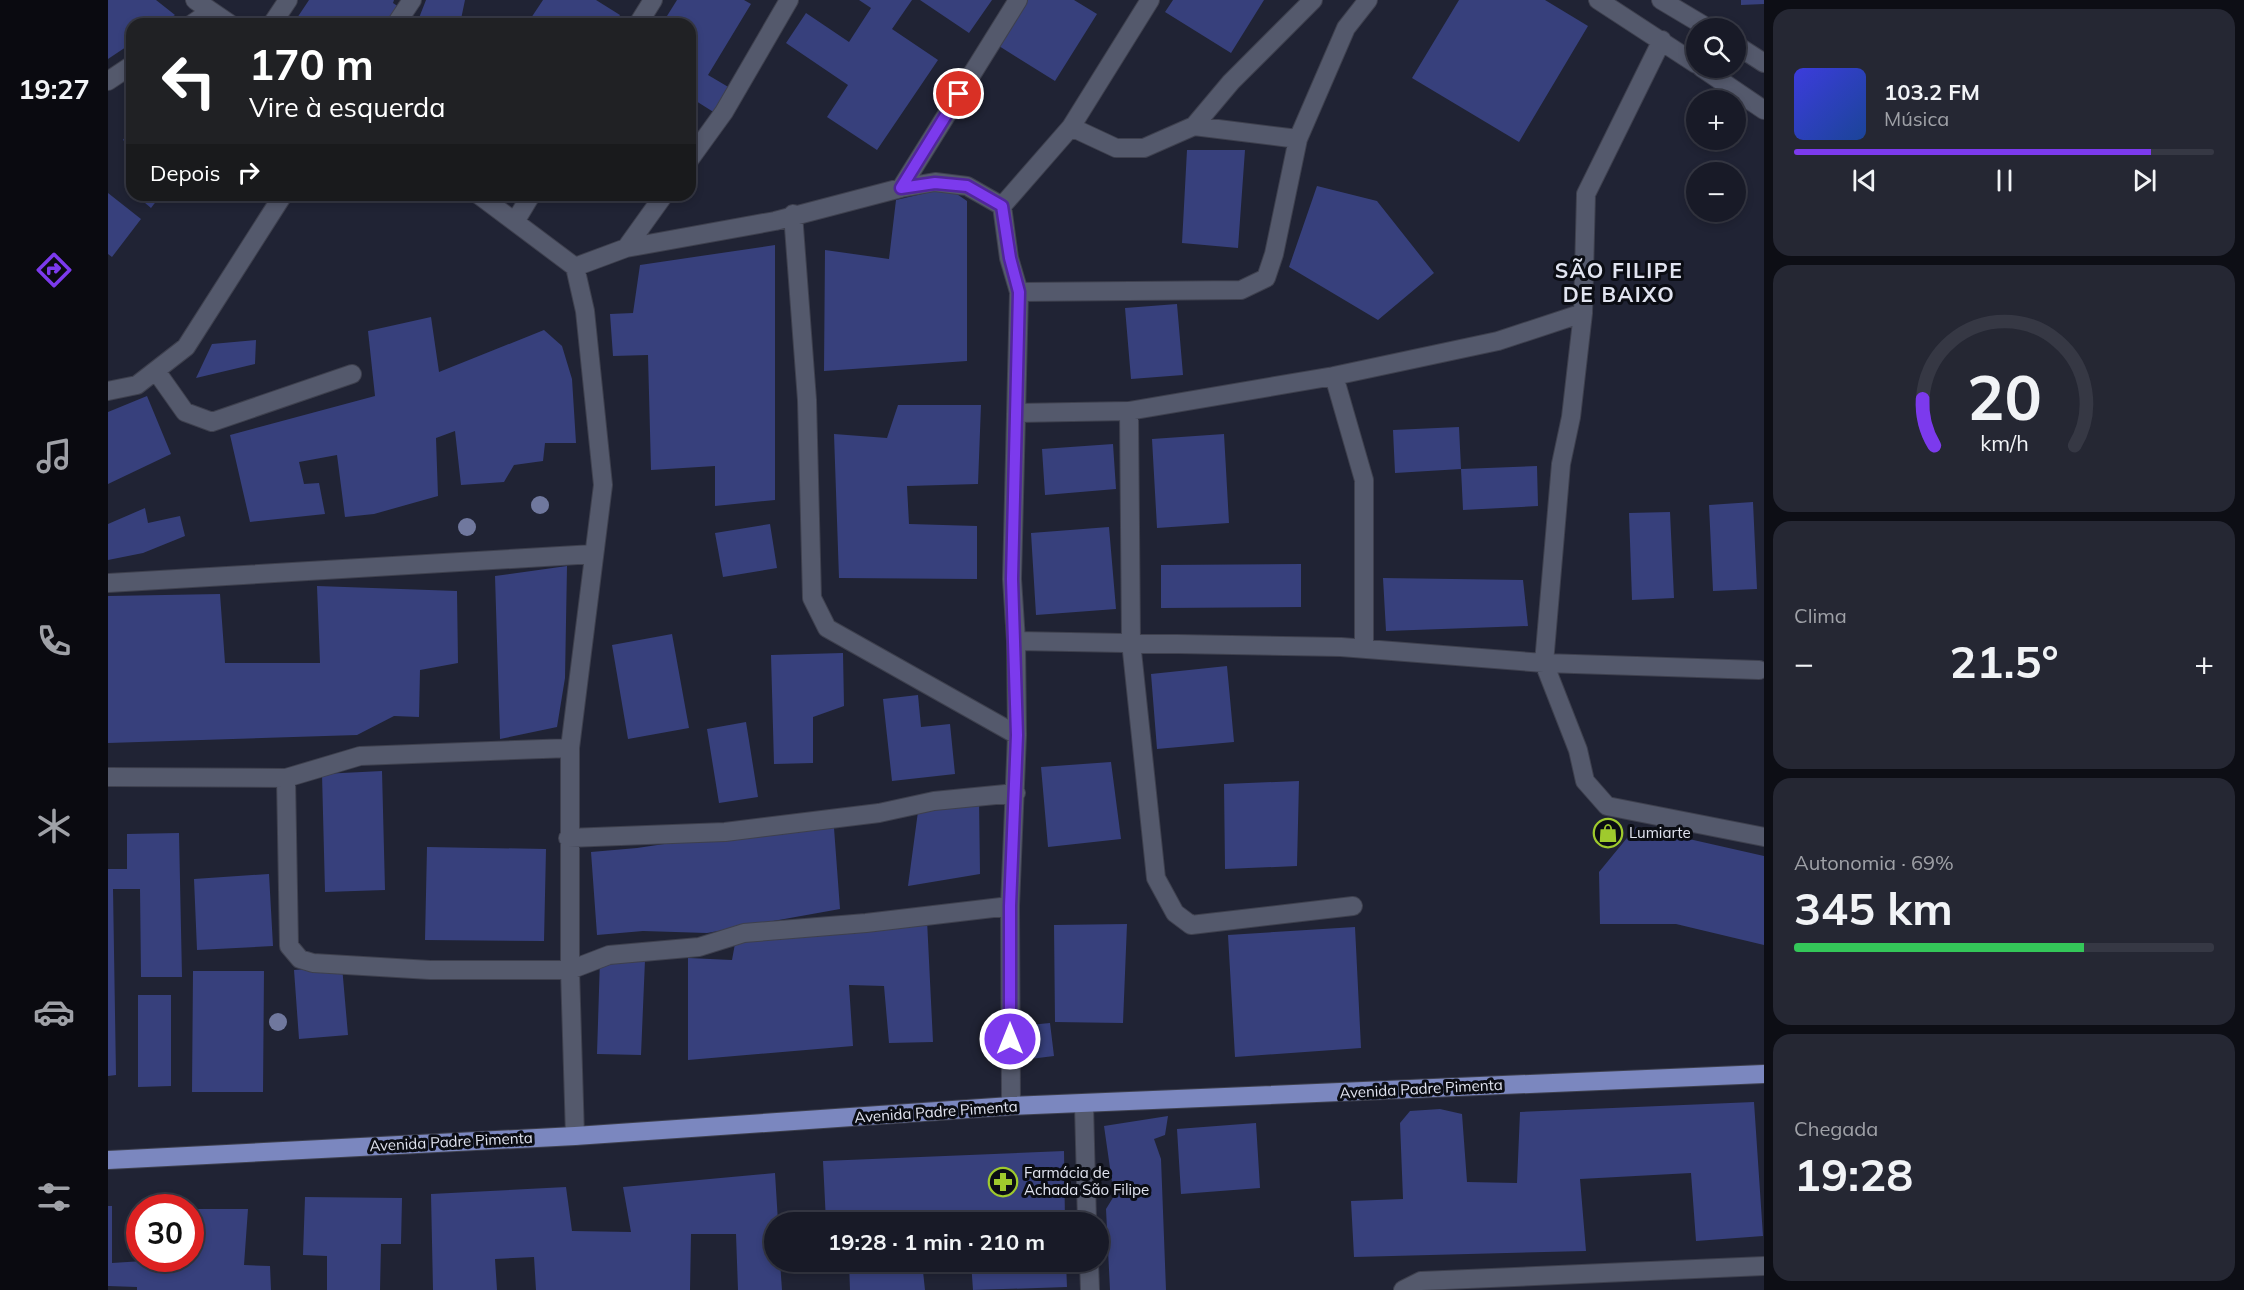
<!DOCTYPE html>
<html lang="pt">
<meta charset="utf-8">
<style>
:root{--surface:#181a27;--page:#252733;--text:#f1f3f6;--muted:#9fa1a7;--line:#363844;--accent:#7c3aed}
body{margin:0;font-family:Mulish,sans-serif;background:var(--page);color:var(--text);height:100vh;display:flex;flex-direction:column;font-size:22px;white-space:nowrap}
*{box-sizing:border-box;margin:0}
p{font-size:20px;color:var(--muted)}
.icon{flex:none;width:33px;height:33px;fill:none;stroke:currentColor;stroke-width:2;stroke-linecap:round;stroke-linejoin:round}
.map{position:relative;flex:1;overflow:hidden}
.panel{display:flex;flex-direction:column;gap:9px;padding:9px;background:#0d0e15;width:480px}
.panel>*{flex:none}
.hud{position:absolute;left:18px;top:18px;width:570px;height:183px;border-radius:18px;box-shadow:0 3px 9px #0003,0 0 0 2px var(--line);background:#202124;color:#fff;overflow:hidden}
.controls{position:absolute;left:1578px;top:18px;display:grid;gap:12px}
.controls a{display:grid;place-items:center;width:60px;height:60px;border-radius:50%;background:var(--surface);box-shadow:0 3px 9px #0003,0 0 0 2px var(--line);font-size:30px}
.speed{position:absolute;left:18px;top:1194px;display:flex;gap:12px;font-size:30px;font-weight:700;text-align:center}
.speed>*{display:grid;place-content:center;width:78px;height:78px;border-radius:50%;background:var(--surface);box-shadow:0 3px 9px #0003,0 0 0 2px var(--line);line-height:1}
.speed .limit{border:9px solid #d22;background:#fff;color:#111}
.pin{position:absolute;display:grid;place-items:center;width:51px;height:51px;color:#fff;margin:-26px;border:3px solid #fff;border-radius:50%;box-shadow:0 2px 6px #0007}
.me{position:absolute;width:66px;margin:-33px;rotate:0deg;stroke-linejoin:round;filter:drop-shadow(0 0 4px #0008)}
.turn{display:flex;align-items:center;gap:21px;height:126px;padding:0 24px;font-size:27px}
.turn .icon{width:78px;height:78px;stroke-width:2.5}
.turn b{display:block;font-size:42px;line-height:51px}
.then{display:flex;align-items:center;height:57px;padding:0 24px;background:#0003;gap:12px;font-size:22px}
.big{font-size:45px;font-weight:700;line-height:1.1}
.panel .widget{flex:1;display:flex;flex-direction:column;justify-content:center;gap:9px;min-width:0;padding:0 21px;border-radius:18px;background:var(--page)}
.panel .dial{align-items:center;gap:0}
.dial svg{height:156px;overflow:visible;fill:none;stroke:var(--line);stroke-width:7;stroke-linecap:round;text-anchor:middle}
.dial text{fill:var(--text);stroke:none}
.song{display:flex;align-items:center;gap:18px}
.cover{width:72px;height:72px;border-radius:9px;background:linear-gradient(135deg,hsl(240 70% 55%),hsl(220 70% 35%))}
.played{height:6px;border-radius:3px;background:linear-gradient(90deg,var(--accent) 85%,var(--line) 85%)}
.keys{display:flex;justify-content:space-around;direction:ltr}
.heat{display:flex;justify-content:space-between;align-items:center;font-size:33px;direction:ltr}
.charge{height:9px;border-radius:4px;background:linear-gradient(90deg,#34c759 69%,var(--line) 0)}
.trip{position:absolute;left:656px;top:1212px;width:345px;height:60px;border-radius:30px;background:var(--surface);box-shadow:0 3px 9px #0003,0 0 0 2px var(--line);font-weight:700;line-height:60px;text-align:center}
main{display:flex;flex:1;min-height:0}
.tab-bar{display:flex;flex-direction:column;width:108px;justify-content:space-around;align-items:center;background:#0a0a10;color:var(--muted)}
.tab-bar .icon{width:42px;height:42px}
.tab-bar .current{color:var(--accent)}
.tab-bar b{font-size:27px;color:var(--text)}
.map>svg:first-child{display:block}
</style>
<main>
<nav class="tab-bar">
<b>19:27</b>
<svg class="icon current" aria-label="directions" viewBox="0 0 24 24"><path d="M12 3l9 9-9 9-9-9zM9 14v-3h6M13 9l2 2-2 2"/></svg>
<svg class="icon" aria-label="music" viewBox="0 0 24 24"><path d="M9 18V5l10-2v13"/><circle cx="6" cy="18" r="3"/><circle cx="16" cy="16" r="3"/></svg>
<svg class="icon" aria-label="phone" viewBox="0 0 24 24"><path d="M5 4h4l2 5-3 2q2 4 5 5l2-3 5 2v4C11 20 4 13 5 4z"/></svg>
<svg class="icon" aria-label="climate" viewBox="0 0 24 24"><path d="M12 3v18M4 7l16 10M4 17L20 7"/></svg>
<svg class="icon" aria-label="car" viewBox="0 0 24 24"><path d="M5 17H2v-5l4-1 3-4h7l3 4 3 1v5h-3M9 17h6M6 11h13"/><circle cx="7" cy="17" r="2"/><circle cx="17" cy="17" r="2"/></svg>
<svg class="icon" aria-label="filters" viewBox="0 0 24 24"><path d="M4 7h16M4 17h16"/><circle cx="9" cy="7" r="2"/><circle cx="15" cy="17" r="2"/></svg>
</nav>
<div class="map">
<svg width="1656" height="1290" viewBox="0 0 1656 1290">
<rect width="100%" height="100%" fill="#202334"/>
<path fill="#37407c" d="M0,0h48l19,15 -14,9h-29v19l-24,16z
M201,0h85l-1,3 9,6 -9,15h-100z
M318,0h39l-5,24 -43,-1z
M435,0h53l24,15 -5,9h-88z
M569,0h67l7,4 -43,71 22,13 -15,25 -19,-12 -6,9v-86h-28z
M751,0h53l-20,29 46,31 -61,90 -50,-33 21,-32 -62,-42 20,-30 43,29 22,-34z
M812,0h72l-23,33z
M920,0h46l23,14 -42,67 -56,-35z
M1065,0h91l-33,53 -66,-41z
M1351,0h86l43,26 -69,116 -107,-64z
M1633,0h23v4l-23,1z
M22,129l2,1v17l-9,-7z
M1079,150h58l-7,98 -56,-5z
M1209,186l60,15 57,72 -56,47 -89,-53z
M840,188l19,13v160l-143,10 1,-121 64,9 7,-59z
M0,193l33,26 -29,38 -4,-3z
M31,195h22l-10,13 -13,-11z
M667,245v255l-60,6v-40l-64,4 -3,-115 -35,1 -3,-42 23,-1 7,-48z
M1069,304l6,71 -52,4 -6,-71z
M323,317l8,55 105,-42 18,16 10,33 4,64h-31l-2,18 -29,4 -10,17 -43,3 -6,-54 -19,7 2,58 -64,18 -29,3 -8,-62 -38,7 5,22 15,-1 6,31 -75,8 -20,-87 145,-39 -7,-65z
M148,340l-1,24 -59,14 16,-34z
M39,396l24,58 -63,30v-72z
M790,405h83l-3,79 -71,2 2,38 68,2v53l-138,-1 -5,-144 53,4z
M1351,427l2,42 -66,4 -2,-43z
M1116,434l5,89 -72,5 -5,-89z
M1005,444l3,45 -71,6 -3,-46z
M1429,466l1,40 -75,4 -2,-41z
M1645,502l4,87 -44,2 -4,-86z
M37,508l3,15 32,-7 5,20 -42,17 -35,7v-36z
M1562,512l4,86 -42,2 -3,-87z
M662,524l7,44 -54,9 -8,-44z
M1001,527l7,82 -80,6 -5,-82z
M1193,564v43l-140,1v-43z
M459,566l-2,112 -8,49 -57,12 -5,-163z
M1275,578l140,2 5,46 -142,5z
M209,586l140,5 1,72 -38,7 -1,47 -25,-1 -37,19 -249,8v-147l112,-2 5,69h95z
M564,634l17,94 -61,11 -16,-94z
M735,653l1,53 -31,11v46l-39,1 -3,-109z
M1119,666l7,76 -77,7 -6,-75z
M810,695l3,32 29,-3 5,50 -63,7 -9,-82z
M638,722l12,75 -39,6 -12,-74z
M1003,762l10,77 -73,8 -7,-80z
M274,771l3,119 -60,2 -3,-118z
M1191,781l-2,85 -72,3 -1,-85z
M871,798l1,76 -72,12 11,-82z
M1528,827l128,29v89l-88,-21h-76l-1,-52z
M726,828l6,81 -133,24 -64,-2 -46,4 -6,-83 46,-4 109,-16z
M71,833l3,144h-41l-1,-88h-27l3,186 -8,1v-207h19v-35z
M319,847l119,2 -2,92 -119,-1z
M161,874l4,72 -76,4 -3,-71z
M819,920l6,122 -44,1 -5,-57 -35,-1 4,61 -165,14v-102l44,2 4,-22z
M1019,924l-4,99 -68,-1 -1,-97z
M1247,927l6,121 -126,9 -7,-122z
M492,959l45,1 -4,95 -44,-1z
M234,966l6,69 -49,4 -5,-69z
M85,971h71l-1,121h-71z
M30,995h33v91l-33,1z
M942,1023l4,33 -32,4 -3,-34z
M1646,1102l9,134 -67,5 -5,-68 -111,6 6,72 -232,6 -3,-56 52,-2 -3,-76 10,-12 30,-2 22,5 5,68 50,1 3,-71z
M1060,1116l-3,19 -11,4 7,20 5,131h-56l-4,-81 8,-13 -10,-70z
M1148,1123l4,65 -79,6 -4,-65z
M956,1151l1,71h-96v-7l-51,5v2h-92l-3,-61z
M667,1173l3,49h-4v40h6l2,28h-44l-2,-56h-45l-1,56h-154l-2,-33 -39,2 2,31h-64l-2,-96 135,-7 6,44 59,1 -8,-45z
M197,1197l97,1 -1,46h-20l-1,46h-53v-34l-24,-1z
M0,1206h4v57l78,-5v-49h58l-4,56 26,1 1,24h-134v-3l-29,-1z
M741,1262h73l3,28h-75z
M863,1262h95l1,25 -94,3z"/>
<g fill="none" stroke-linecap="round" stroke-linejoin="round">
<g stroke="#3e404e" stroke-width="20">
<path id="minor" d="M87,0l35,24
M1490,0l98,64
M1553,0l47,28
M84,24l19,-13
M164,24l16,-24
M288,24l16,-24
M530,24l15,-24
M1554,40l-76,154 -3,119 -12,104 -10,47 -17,199 215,7
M1628,45l28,18
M1594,68l62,42
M0,81l24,-16
M1086,126l104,13
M963,127l45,21h28l50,-22 37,-44 82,-82
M582,159l34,-47 65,-112
M793,188l117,-188
M371,195l96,72 10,44 18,174 -33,263v222l5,166
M894,206l69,-79 79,-127
M685,214l14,186 5,198 15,30 190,107
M408,220l15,-25
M518,248l38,-53
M467,267l51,-19 149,-27 126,-33 34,-6 32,4 35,20 7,52 10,34 -7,287 4,62 1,94 -7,171 1,200
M911,292l222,-2 25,-12 8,-24 24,-115 48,-111 22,-28
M48,371l29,41 27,10 140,-48
M1226,376l30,104v169
M0,391l29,-6 49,-38 97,-152
M1021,411l2,231 25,236 19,35 16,12 162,-19
M908,413l113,-2 205,-35 164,-35 85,-28
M0,583l486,-29
M908,641l325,6 203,16 34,87 7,31 22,25 157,31
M0,777l178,1 3,168 11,13 13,4 117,7h140l39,-15 90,-8 45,-14 122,-10 144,-17
M178,778l74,-22 210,-8
M460,838l157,-6 154,-19 55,-12 82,-8
M976,1105l3,117
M981,1262l1,28
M1295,1290l18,-9 343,-15"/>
</g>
<g stroke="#3e404e" stroke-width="20">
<path id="major" d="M0,1160l467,-24 436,-30 753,-32"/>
</g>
<use href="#minor" stroke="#54596c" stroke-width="18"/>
<use href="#major" stroke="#7b87bf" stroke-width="18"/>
</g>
<g fill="#70789e">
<circle cx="432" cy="505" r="9"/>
<circle cx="359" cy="527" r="9"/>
<circle cx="170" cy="1022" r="9"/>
</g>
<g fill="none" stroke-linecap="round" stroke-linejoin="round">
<g stroke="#51269a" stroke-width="15">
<path id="route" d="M851,94l-58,94 34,-5 32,3 35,20 8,52 9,34 -7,287 5,156 -7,171v133"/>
</g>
<use href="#route" stroke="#7c3aed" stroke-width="10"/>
</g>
<defs>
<g id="shop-ring" transform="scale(1.5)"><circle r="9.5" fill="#0b0d14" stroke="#9fca2d" stroke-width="1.5"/><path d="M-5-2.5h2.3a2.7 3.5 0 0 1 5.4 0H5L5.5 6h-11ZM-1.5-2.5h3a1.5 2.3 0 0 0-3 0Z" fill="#9fca2d"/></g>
<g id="pharmacy-ring" transform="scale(1.5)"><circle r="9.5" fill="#0b0d14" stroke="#9fca2d" stroke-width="1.5"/><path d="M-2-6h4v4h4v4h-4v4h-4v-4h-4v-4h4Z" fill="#9fca2d"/></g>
</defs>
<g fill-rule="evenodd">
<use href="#shop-ring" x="1500" y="833"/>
<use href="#pharmacy-ring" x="895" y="1182"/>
</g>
<g text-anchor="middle" stroke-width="6" stroke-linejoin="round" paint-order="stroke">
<g font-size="15" fill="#e1e4f0" stroke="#0b0d14" text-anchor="start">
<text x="1521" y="838">Lumiarte</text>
<text x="916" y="1178">Farmácia de<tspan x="916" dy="17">Achada São Filipe</tspan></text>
</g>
<g font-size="15" fill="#e1e4f0" stroke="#0b0d14">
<text transform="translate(1313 1089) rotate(-3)" y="5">Avenida Padre Pimenta</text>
<text transform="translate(828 1112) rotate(-4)" y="5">Avenida Padre Pimenta</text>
<text transform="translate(343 1142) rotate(-3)" y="5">Avenida Padre Pimenta</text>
</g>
<g font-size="21" font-weight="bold" letter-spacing="1.5" fill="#e1e4f0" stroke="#0b0d14">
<text x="1511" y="278">SÃO FILIPE<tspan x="1511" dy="24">DE BAIXO</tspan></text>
</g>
</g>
</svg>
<div class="controls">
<a><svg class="icon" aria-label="search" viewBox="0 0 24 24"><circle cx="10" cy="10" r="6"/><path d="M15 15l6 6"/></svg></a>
<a>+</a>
<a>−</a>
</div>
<div class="speed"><div class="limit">30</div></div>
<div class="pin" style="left:851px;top:94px;background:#d93025"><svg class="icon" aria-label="arrive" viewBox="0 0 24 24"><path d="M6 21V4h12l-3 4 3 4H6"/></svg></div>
<svg class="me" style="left:902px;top:1039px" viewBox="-20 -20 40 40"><circle r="17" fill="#7c3aed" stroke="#fff" stroke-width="3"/><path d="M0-11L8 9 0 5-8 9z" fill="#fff"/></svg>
<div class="trip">19:28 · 1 min · 210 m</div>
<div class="hud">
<div class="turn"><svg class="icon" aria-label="left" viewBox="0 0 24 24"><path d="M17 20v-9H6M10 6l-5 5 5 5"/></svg><div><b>170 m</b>Vire à esquerda</div></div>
<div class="then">Depois<svg class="icon" aria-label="right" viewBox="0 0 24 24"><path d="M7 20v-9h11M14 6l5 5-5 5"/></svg></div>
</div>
</div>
<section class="panel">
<div class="widget">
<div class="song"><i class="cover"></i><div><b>103.2 FM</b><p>Música</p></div></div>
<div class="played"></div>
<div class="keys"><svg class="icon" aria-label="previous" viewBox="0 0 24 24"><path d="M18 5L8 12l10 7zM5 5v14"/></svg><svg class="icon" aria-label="pause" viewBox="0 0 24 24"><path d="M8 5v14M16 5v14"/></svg><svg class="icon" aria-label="next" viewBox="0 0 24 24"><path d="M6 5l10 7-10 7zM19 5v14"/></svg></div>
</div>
<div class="widget dial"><svg viewBox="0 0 100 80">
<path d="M14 69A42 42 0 1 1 86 69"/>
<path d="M14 69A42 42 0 0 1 8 45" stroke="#7c3aed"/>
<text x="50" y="56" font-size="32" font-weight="700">20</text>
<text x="50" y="72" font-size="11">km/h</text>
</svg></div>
<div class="widget"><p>Clima</p>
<div class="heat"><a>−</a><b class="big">21.5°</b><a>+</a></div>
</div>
<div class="widget"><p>Autonomia · 69%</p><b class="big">345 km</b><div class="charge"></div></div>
<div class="widget"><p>Chegada</p><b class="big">19:28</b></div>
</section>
</main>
